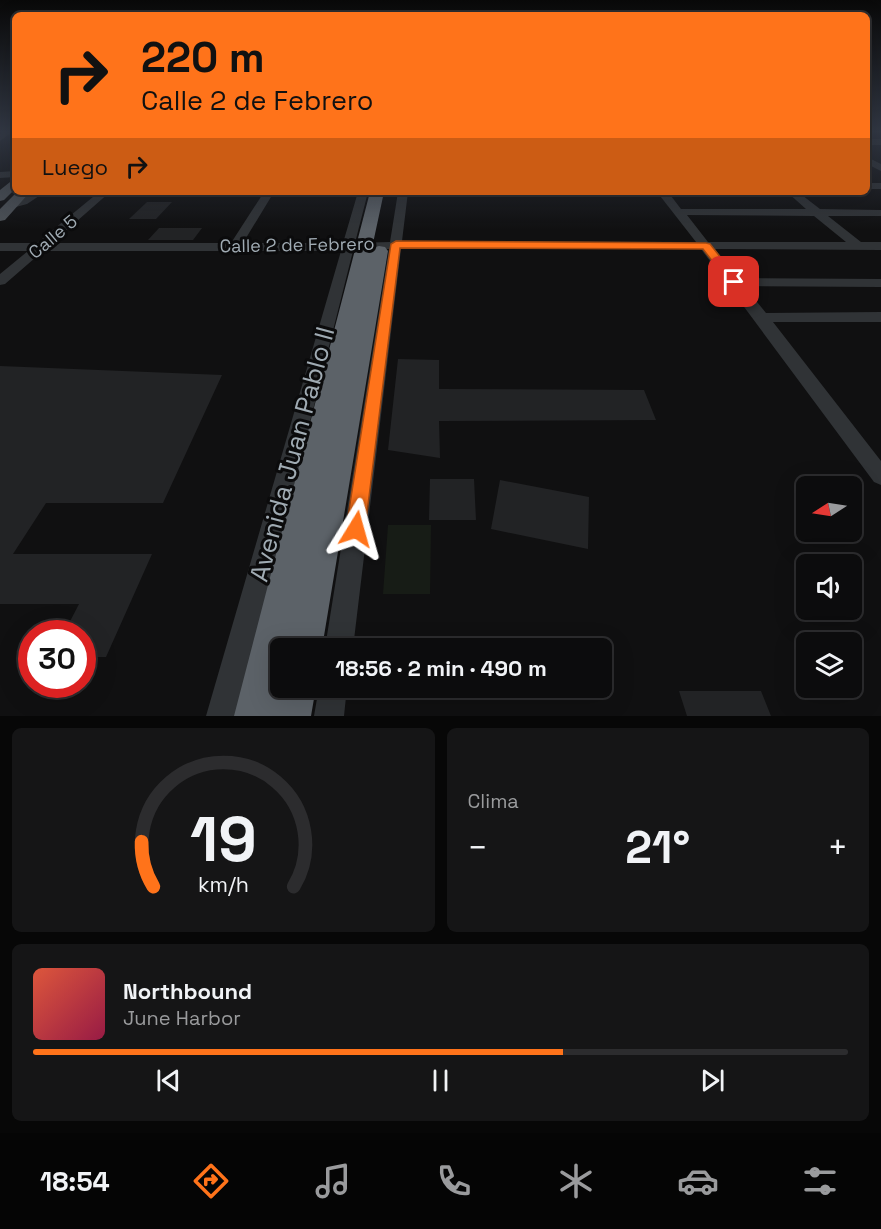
<!DOCTYPE html>
<html lang="es">
<meta charset="utf-8">
<style>
:root{--surface:#0c0c0d;--page:#151516;--text:#f1f3f6;--muted:#9a9b9d;--line:#2c2c2e;--accent:#ff731a}
body{margin:0;font-family:"Space Grotesk",sans-serif;background:var(--page);color:var(--text);height:100vh;display:flex;flex-direction:column;font-size:22px;white-space:nowrap}
*{box-sizing:border-box;margin:0}
p{font-size:20px;color:var(--muted)}
.icon{flex:none;width:33px;height:33px;fill:none;stroke:currentColor;stroke-width:2;stroke-linecap:round;stroke-linejoin:round}
.map{position:relative;height:716px;overflow:hidden}
.panel{display:flex;flex-direction:column;gap:12px;padding:12px;background:#070707;flex:1}
.panel>*{flex:none}
.top-card{position:absolute;left:12px;top:12px;width:858px;height:183px;border-radius:9px;box-shadow:0 6px 24px #0002,0 0 0 2px var(--line);background:#ff731a;color:#111;overflow:hidden}
.needle{width:39px;rotate:258deg}
.controls{position:absolute;left:796px;top:476px;display:grid;gap:12px}
.controls a{display:grid;place-items:center;width:66px;height:66px;border-radius:9px;background:var(--surface);box-shadow:0 6px 24px #0002,0 0 0 2px var(--line);font-size:30px}
.speed{position:absolute;left:18px;top:620px;display:flex;gap:12px;font-size:30px;font-weight:700;text-align:center}
.speed>*{display:grid;place-content:center;width:78px;height:78px;border-radius:50%;background:var(--surface);box-shadow:0 6px 24px #0002,0 0 0 2px var(--line);line-height:1}
.speed .limit{border:9px solid #d22;background:#fff;color:#111}
.pin{position:absolute;display:grid;place-items:center;width:51px;height:51px;color:#fff;margin:-26px;border-radius:12px;box-shadow:0 3px 9px #0006}
.me{position:absolute;width:66px;margin:-33px;rotate:8deg;stroke-linejoin:round;filter:drop-shadow(0 0 4px #0008)}
.turn{display:flex;align-items:center;gap:21px;height:126px;padding:0 30px;font-size:27px}
.turn .icon{width:78px;height:78px;stroke-width:2.5}
.turn b{display:block;font-size:42px;line-height:51px}
.then{display:flex;align-items:center;height:57px;padding:0 30px;background:#0003;gap:12px;font-size:22px}
.big{font-size:45px;font-weight:800;line-height:1.1}
.panel .card{flex:1;display:flex;flex-direction:column;justify-content:center;gap:9px;min-width:0;padding:0 21px;border-radius:9px;background:var(--page)}
.panel .dial{align-items:center;gap:0}
.dial svg{height:156px;overflow:visible;fill:none;stroke:var(--line);stroke-width:7;stroke-linecap:round;text-anchor:middle}
.dial text{fill:var(--text);stroke:none}
.song{display:flex;align-items:center;gap:18px}
.cover{width:72px;height:72px;border-radius:9px;background:linear-gradient(135deg,hsl(10 70% 55%),hsl(340 70% 35%))}
.played{height:6px;border-radius:3px;background:linear-gradient(90deg,var(--accent) 65%,var(--line) 65%)}
.keys{display:flex;justify-content:space-around;direction:ltr}
.heat{display:flex;justify-content:space-between;align-items:center;font-size:33px;direction:ltr}
.panel .tiles{flex:1;display:grid;gap:12px;grid-template-columns:1fr 1fr}
.card:last-child{grid-column:span 2}
.trip{position:absolute;left:270px;top:638px;width:342px;height:60px;border-radius:9px;background:var(--surface);box-shadow:0 6px 24px #0002,0 0 0 2px var(--line);font-weight:800;line-height:60px;text-align:center}
.menu{display:flex;height:96px;justify-content:space-around;align-items:center;background:#050505;color:var(--muted)}
.menu .icon{width:42px;height:42px}
.menu .current{color:var(--accent)}
.menu b{font-size:27px;color:var(--text)}
.map>svg:first-child{display:block}
</style>
<div class="map">
<svg width="881" height="716" viewBox="0 0 881 716">
<rect width="100%" height="100%" fill="#101011"/>
<path fill="#171c16" d="M388,525h43l-1,69h-47z"/>
<path fill="#222325" d="M147,202h25l-16,17h-27z
M159,228h43l-9,12h-45z
M398,359l41,1v29l205,1 12,30 -217,1 1,37 -52,-8z
M0,366l222,9 -59,128h-117l-33,51h139l-46,103h-24v-24h-18l15,-29h-79z
M430,479h44l2,41h-47z
M500,480l89,17 -1,52 -97,-20z
M679,691h82l10,25h-84z"/>
<g fill="none" stroke-linecap="round" stroke-linejoin="round">
<path fill="#303336" fill-rule="evenodd" d="M6,130h9l-15,11v-7z
M867,139h14v6h-14z
M867,157l14,7v7l-14,-7z
M15,171v6l-15,1v-6z
M867,183h14v6h-14z
M32,192h13l-18,12 -15,4 -5,-3z
M99,192h11l-58,51h179l33,-51h10l-31,51h100l15,-51h10l-13,51 35,-1 8,-50h10l-6,49 294,1 -39,-50h11l13,17h125l-19,-17h11l22,17 61,1v6h-53l33,26h20v8l-166,-1 23,29 143,1v8l-137,-1 22,27 115,-1v10h-108l108,139v24l-7,-3 -173,-233h-300l-48,399h-28l64,-399 -36,2 -117,465h-30l135,-465h-298l-38,33 -5,1v-11l28,-23h-28v-8h37zM687,215l127,1 32,26h-138z
M319,687h28l-3,29h-30z"/>
<path fill="#4c5156" fill-rule="evenodd" d="M15,178v11l-11,11 -4,1v-11z
M17,192h13l-25,28 -5,1v-12z"/>
<path fill="#5c6268" fill-rule="evenodd" d="M370,192h14l-12,56 7,-2 6,1 3,4 -66,397h-42v39h36l-5,29h-77z"/>
</g>
<linearGradient id="sky" x2="0" y2="1"><stop stop-color="#090909"/><stop offset="0.57" stop-color="#313743"/><stop offset="1" stop-color="#313743" stop-opacity="0"/></linearGradient>
<rect width="881" height="230" fill="url(#sky)"/>
<path fill="#ff731a" stroke="#a64b11" stroke-width="1.5" d="M396,241l310,2 4,1 30,38 -6,3 -4,-1 -27,-35 -303,-1 -35,281 -3,6 -6,3 -7,-3 -3,-6 45,-285z"/>
<g text-anchor="middle" stroke-width="6" stroke-linejoin="round" paint-order="stroke">
<g font-size="18" fill="#a0abb3" stroke="#0b0b0c">
<text transform="translate(53 237) rotate(-40)" y="6">Calle 5</text>
<text transform="translate(297 245) rotate(-1)" y="6">Calle 2 de Febrero</text>
</g>
<g font-size="26" fill="#a0abb3" stroke="#0b0b0c">
<text transform="translate(292 454) rotate(-75)" y="9">Avenida Juan Pablo II</text>
</g>
</g>
</svg>
<div class="controls">
<a><svg class="needle" viewBox="-14 -14 28 28"><path d="M0-13l5 13h-10z" fill="#e53935"/><path d="M0 13l5-13h-10z" fill="#9a9b9d"/></svg></a>
<a><svg class="icon" aria-label="sound" viewBox="0 0 24 24"><path d="M4 9h4l5-4v14l-5-4H4zM17 9q2 3 0 6"/></svg></a>
<a><svg class="icon" aria-label="layers" viewBox="0 0 24 24"><path d="M12 4l9 5-9 5-9-5zM3 14l9 5 9-5"/></svg></a>
</div>
<div class="speed"><div class="limit">30</div></div>
<div class="pin" style="left:734px;top:282px;background:#d93025"><svg class="icon" aria-label="arrive" viewBox="0 0 24 24"><path d="M6 21V4h12l-3 4 3 4H6"/></svg></div>
<svg class="me" style="left:356px;top:529px" viewBox="-20 -20 40 40"><path d="M0-17L14 15 0 8-14 15z" fill="#ff731a" stroke="#fff" stroke-width="4"/></svg>
<div class="trip">18:56 · 2 min · 490 m</div>
<div class="top-card">
<div class="turn"><svg class="icon" aria-label="right" viewBox="0 0 24 24"><path d="M7 20v-9h11M14 6l5 5-5 5"/></svg><div><b>220 m</b>Calle 2 de Febrero</div></div>
<div class="then">Luego<svg class="icon" aria-label="right" viewBox="0 0 24 24"><path d="M7 20v-9h11M14 6l5 5-5 5"/></svg></div>
</div>
</div>
<section class="panel">
<div class="tiles">
<div class="card dial"><svg viewBox="0 0 100 80">
<path d="M14 69A42 42 0 1 1 86 69"/>
<path d="M14 69A42 42 0 0 1 8 46" stroke="#ff731a"/>
<text x="50" y="56" font-size="32" font-weight="700">19</text>
<text x="50" y="72" font-size="11">km/h</text>
</svg></div>
<div class="card"><p>Clima</p>
<div class="heat"><a>−</a><b class="big">21°</b><a>+</a></div>
</div>
<div class="card">
<div class="song"><i class="cover"></i><div><b>Northbound</b><p>June Harbor</p></div></div>
<div class="played"></div>
<div class="keys"><svg class="icon" aria-label="previous" viewBox="0 0 24 24"><path d="M18 5L8 12l10 7zM5 5v14"/></svg><svg class="icon" aria-label="pause" viewBox="0 0 24 24"><path d="M8 5v14M16 5v14"/></svg><svg class="icon" aria-label="next" viewBox="0 0 24 24"><path d="M6 5l10 7-10 7zM19 5v14"/></svg></div>
</div>
</div>
</section>
<nav class="menu">
<b>18:54</b>
<svg class="icon current" aria-label="directions" viewBox="0 0 24 24"><path d="M12 3l9 9-9 9-9-9zM9 14v-3h6M13 9l2 2-2 2"/></svg>
<svg class="icon" aria-label="music" viewBox="0 0 24 24"><path d="M9 18V5l10-2v13"/><circle cx="6" cy="18" r="3"/><circle cx="16" cy="16" r="3"/></svg>
<svg class="icon" aria-label="phone" viewBox="0 0 24 24"><path d="M5 4h4l2 5-3 2q2 4 5 5l2-3 5 2v4C11 20 4 13 5 4z"/></svg>
<svg class="icon" aria-label="climate" viewBox="0 0 24 24"><path d="M12 3v18M4 7l16 10M4 17L20 7"/></svg>
<svg class="icon" aria-label="car" viewBox="0 0 24 24"><path d="M5 17H2v-5l4-1 3-4h7l3 4 3 1v5h-3M9 17h6M6 11h13"/><circle cx="7" cy="17" r="2"/><circle cx="17" cy="17" r="2"/></svg>
<svg class="icon" aria-label="filters" viewBox="0 0 24 24"><path d="M4 7h16M4 17h16"/><circle cx="9" cy="7" r="2"/><circle cx="15" cy="17" r="2"/></svg>
</nav>
